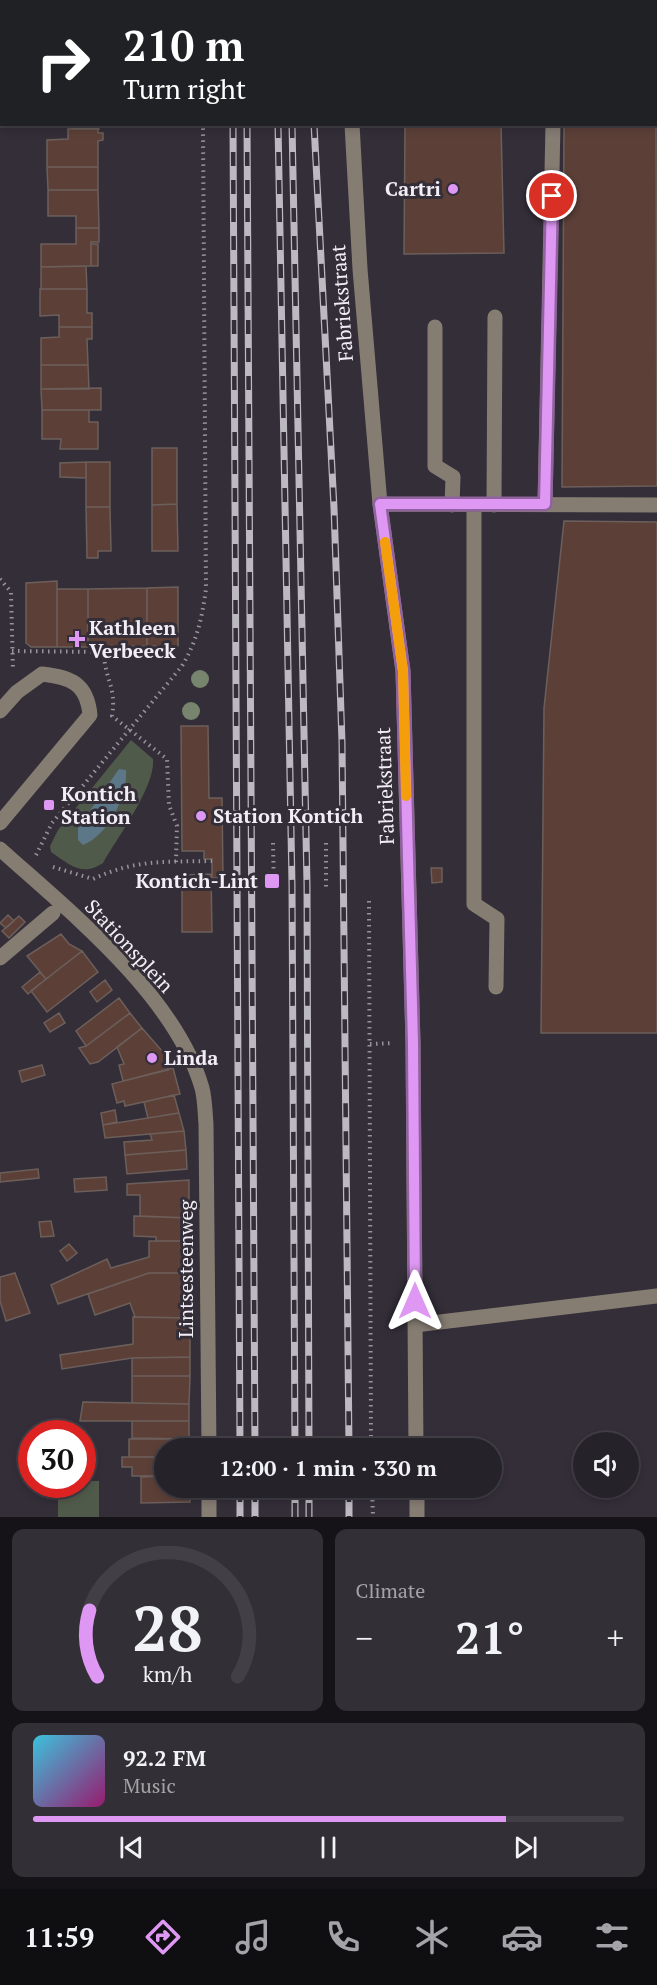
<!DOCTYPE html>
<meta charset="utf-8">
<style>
:root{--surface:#26222a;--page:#322f36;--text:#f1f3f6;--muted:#a4a4a8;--line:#423f47;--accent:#de98f3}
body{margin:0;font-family:"PT Serif",serif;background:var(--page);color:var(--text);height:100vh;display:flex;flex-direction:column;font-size:22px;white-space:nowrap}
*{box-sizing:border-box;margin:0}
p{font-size:20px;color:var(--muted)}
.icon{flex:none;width:33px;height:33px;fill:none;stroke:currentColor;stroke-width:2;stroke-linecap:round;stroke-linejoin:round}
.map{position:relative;height:1517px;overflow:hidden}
.panel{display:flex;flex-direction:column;gap:12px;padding:12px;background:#151317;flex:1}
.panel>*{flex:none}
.banner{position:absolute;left:0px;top:0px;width:657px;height:126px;box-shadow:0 3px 9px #0003,0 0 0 2px var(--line);background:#202124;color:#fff;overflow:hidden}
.buttons{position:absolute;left:573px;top:1432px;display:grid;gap:12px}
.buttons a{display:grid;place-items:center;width:66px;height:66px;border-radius:50%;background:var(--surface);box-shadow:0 3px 9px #0003,0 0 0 2px var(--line);font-size:30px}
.speed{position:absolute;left:18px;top:1420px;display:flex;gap:12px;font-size:30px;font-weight:700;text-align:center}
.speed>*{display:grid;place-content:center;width:78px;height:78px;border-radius:50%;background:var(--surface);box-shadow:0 3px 9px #0003,0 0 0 2px var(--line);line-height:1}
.speed .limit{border:9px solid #d22;background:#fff;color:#111}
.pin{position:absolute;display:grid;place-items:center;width:51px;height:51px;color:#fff;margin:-26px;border:3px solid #fff;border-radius:50%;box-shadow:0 2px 6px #0007}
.me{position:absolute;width:66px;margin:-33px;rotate:0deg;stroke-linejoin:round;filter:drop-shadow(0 0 4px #0008)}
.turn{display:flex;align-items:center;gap:21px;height:126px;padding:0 24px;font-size:27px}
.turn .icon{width:78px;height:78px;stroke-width:2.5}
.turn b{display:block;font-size:42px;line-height:51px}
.big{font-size:45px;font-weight:800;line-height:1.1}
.panel .widget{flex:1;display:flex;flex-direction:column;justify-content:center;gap:9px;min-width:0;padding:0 21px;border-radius:12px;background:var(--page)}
.panel .dial{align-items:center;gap:0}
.dial svg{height:156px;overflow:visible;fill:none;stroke:var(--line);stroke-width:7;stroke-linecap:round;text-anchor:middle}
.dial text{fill:var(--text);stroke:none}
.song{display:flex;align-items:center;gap:18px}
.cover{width:72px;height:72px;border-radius:9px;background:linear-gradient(135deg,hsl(190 70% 55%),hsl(320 70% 35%))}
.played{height:6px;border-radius:3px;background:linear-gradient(90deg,var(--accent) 80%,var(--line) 80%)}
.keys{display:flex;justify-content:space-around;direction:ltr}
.heat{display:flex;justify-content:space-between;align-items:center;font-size:33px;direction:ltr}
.panel .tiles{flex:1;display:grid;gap:12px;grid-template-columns:1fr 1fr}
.widget:last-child{grid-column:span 2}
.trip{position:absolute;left:154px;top:1438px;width:348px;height:60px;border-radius:30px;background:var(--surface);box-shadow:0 3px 9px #0003,0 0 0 2px var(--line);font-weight:800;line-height:60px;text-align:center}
.tab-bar{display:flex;height:96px;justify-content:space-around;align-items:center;background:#0f0e11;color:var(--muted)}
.tab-bar .icon{width:42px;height:42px}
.tab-bar .selected{color:var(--accent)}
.tab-bar b{font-size:27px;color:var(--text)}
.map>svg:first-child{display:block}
</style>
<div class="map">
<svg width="657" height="1517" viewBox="0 0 657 1517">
<rect width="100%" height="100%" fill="#332e38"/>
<path fill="#505a4a" d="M131,740l22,19c3,27 -36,79 -50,104 -21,14 -33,2 -52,-11l-1,-6 8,-16z
M83,1481h16v36h-41v-32h24z"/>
<path fill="#5b7788" d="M119,769l7,1c2,26 -18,65 -43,75l-5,-5v-12z"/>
<path fill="#5c4038" stroke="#6c5f5b" stroke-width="1.5" d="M656,118l1,368 -95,1 2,-363h92z
M73,124h26v5h-26z
M405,124h96l3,129 -100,1z
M98,128v5h5v7l-5,1v26h-51v-27l21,-1v-10z
M47,167h51v23h-50z
M48,190h50l1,38h-23v-12h-28z
M76,228h23v14h-8v24l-50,1v-23h35z
M91,244h7v22h-7z
M86,266l1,23h-46v-22z
M40,289h47v24h5v14h-33v-12l-19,1z
M59,327h33v12h-5l1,26h-47v-27l18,-1z
M41,365h47l1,24h-48z
M101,388v22h-59l-1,-21z
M42,410h47v12h9v27h-38l1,-10h-19z
M152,448h25v56l-25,1z
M86,462h24v45h-24z
M86,462v16l-26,-1v-14z
M177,504l1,47h-26v-46z
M86,507h24l1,44h-13v7h-11z
M564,521l93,1v511h-116l3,-325z
M57,581v66h-26l-5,-4v-60z
M178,587v59h-31v-58z
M147,588v58l-59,1v-58z
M57,589h31v58h-31z
M181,726h27l1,72h13l1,80h-11v-19h-8v-8h-22z
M431,868h11v14l-10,1z
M211,874l1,58h-30v-57z
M8,915l6,6 -8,7 -6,-5z
M19,916l6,6 -16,16 -7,-7z
M61,934l8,10 13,7 -36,28 -19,-23z
M82,951l16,21 -51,40 -16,-21z
M40,972l6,7 -18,15 -6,-7z
M105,980l7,10 -15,12 -7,-10z
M119,998l11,15 -44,33 -10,-15z
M59,1013l6,10 -15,9 -6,-9z
M130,1013l12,15 -44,34 -8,2 -11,-16 7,-2z
M142,1028l21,24 5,18 -45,11 -4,-16 5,-1 -7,-17z
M42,1065l3,10 -23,7 -3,-11z
M173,1068l7,26 -55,12 -1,-5 -7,2 -5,-19z
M174,1095l5,18 -31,5 -4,-16z
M115,1110l2,12 -14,3 -2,-12z
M179,1113l5,18 -79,7 -2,-13z
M184,1131l2,19 -61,5 -1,-13 28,-2 -2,-6z
M186,1150l1,19 -60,5 -2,-19z
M38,1169l1,9 -39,4v-9z
M106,1177l1,13 -32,2 -1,-13z
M189,1180v38l-49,-2v-21h-13v-11z
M134,1216l55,2 1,23h-34v-4l-22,-1z
M51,1221l3,15 -13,1 -2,-15z
M149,1241h41v32h-41l-91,31 -7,-19 56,-26 4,9 38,-11z
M69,1244l8,9 -10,8 -7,-10z
M15,1273l15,40 -24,8 -6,-20v-24z
M149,1273h41v45l-55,-1 -5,-14 -35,12 -7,-21z
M133,1317l57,1v14h-13v4l13,1v20l-58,1 -70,11 -2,-14 73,-11z
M190,1357v19h-58v-18z
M132,1376h58l-1,28 -57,-1z
M83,1402l106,2v17h-109z
M132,1421h57v18l-57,-1z
M129,1439h60v10h-24v8h-36z
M122,1457h43v19h-33v-9h-10z
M165,1476v12h25v14l-49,1v-26z"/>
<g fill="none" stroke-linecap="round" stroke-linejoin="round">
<path stroke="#98949c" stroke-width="4" stroke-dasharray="1.5 4.5" stroke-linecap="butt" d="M202,0v2
M0,579l11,13 2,79
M12,651l92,1c0,26 13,35 8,64l55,43 2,46 8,21 -1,36
M273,843l1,47
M326,843v47
M36,855l16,-32 130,-157c15,-25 20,-48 24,-77l-3,-465
M53,867l40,12c43,-20 73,-17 119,-18
M369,901l2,548
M370,1044l23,-1
M372,1488l1,29"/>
<path stroke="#857c72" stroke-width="15" d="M346,0v2
M656,92h1
M352,124l8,145 20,235 23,167 10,372 3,406
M435,327v139l18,11 -1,28
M380,504l277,1
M545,504l8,-380
M474,505v399l23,15 -1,68
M494,505l1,-188
M0,711l17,-19 25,-18c28,3 45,9 48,41l-90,108
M0,849c70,63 175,146 202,239 3,11 3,25 4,36l3,325
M0,958l53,-45
M415,1325l242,-29
M209,1488v29
M417,1488v29"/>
<g stroke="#bdb9c1" stroke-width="7">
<path id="rail" d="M232,0v2
M246,0v2
M275,0v2
M289,0v2
M309,0v2
M233,124l7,1325
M247,124l8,1325
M278,124l14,761 3,564
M292,124l15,761 2,564
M314,124l20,384 8,234 7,707
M240,1488v29
M255,1488v29
M349,1488v29
M295,1517v-29
M309,1517v-29"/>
</g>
<use href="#rail" stroke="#332e38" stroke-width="4.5" stroke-dasharray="14" stroke-linecap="butt"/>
</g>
<g fill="#77846e">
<circle cx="200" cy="679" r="9"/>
<circle cx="191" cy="711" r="9"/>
</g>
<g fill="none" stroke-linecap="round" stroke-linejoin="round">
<g stroke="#90639e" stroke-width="15">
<path id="route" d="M415,1301l-2,-258 -10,-372 -23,-167h165l7,-308"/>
</g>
<use href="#route" stroke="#de98f3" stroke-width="10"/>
<path stroke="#f59e0b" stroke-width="10" d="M385,542l18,129 3,125"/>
</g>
<g fill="#de98f3" stroke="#332e38" stroke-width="2">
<circle cx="453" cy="189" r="6"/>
<path d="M74 630h6v6h6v6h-6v6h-6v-6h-6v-6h6z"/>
<rect x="43" y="799" width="12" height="12" rx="3"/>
<circle cx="201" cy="816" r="6"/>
<rect x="264" y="873" width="16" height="16" rx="3"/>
<circle cx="152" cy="1058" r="6"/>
</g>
<g text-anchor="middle" stroke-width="6" stroke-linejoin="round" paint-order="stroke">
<g font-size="20" font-weight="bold" fill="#f2eef5" stroke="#332e38" text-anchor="start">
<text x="441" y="196" text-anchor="end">Cartri</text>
<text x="89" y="635">Kathleen<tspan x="89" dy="23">Verbeeck</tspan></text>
<text x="61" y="801">Kontich<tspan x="61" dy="23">Station</tspan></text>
<text x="213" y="823">Station Kontich</text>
<text x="258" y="888" text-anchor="end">Kontich-Lint</text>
<text x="164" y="1065">Linda</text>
</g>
<g font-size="20" fill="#f2eef5" stroke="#332e38">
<text transform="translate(342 303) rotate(-94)" y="7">Fabriekstraat</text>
<text transform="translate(385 786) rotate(-92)" y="7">Fabriekstraat</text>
<text transform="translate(129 946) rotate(47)" y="7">Stationsplein</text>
<text transform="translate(186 1269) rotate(-90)" y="7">Lintsesteenweg</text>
</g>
</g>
</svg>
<div class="buttons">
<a><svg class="icon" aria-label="sound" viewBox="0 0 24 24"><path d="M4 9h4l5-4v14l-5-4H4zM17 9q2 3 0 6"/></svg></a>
</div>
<div class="speed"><div class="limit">30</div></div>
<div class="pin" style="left:552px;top:196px;background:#d93025"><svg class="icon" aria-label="arrive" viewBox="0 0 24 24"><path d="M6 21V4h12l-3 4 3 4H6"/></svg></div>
<svg class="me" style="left:415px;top:1301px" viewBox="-20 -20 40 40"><path d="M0-17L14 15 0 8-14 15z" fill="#de98f3" stroke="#fff" stroke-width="4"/></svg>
<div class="trip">12:00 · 1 min · 330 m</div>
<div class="banner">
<div class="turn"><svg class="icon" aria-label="right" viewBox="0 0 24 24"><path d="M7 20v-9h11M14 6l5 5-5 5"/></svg><div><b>210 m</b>Turn right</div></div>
</div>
</div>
<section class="panel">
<div class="tiles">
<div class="widget dial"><svg viewBox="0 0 100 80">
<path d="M14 69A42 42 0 1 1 86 69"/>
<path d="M14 69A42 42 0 0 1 10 35" stroke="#de98f3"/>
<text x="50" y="56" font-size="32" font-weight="700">28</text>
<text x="50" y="72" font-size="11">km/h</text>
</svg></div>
<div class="widget"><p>Climate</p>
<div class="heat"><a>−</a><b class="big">21°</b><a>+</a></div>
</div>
<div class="widget">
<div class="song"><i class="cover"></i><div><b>92.2 FM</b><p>Music</p></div></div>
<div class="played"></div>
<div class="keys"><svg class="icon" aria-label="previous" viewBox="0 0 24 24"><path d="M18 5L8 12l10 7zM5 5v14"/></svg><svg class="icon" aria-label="pause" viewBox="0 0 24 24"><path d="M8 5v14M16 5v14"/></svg><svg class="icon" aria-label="next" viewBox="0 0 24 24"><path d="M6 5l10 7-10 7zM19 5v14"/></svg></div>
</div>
</div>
</section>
<nav class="tab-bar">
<b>11:59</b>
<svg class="icon selected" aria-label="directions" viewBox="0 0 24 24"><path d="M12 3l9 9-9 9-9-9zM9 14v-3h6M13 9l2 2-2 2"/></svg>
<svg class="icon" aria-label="music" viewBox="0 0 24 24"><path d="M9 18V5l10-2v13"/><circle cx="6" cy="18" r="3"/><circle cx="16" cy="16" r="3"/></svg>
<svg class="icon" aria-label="phone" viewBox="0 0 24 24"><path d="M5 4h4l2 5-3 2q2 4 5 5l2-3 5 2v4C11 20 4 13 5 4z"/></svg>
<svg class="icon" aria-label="climate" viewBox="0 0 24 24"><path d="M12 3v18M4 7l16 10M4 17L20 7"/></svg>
<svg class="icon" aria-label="car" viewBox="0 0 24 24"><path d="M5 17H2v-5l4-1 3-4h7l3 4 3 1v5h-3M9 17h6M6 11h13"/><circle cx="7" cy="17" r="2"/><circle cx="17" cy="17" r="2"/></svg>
<svg class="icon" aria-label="filters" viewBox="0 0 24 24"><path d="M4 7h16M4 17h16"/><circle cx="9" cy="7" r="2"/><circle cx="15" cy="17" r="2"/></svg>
</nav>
